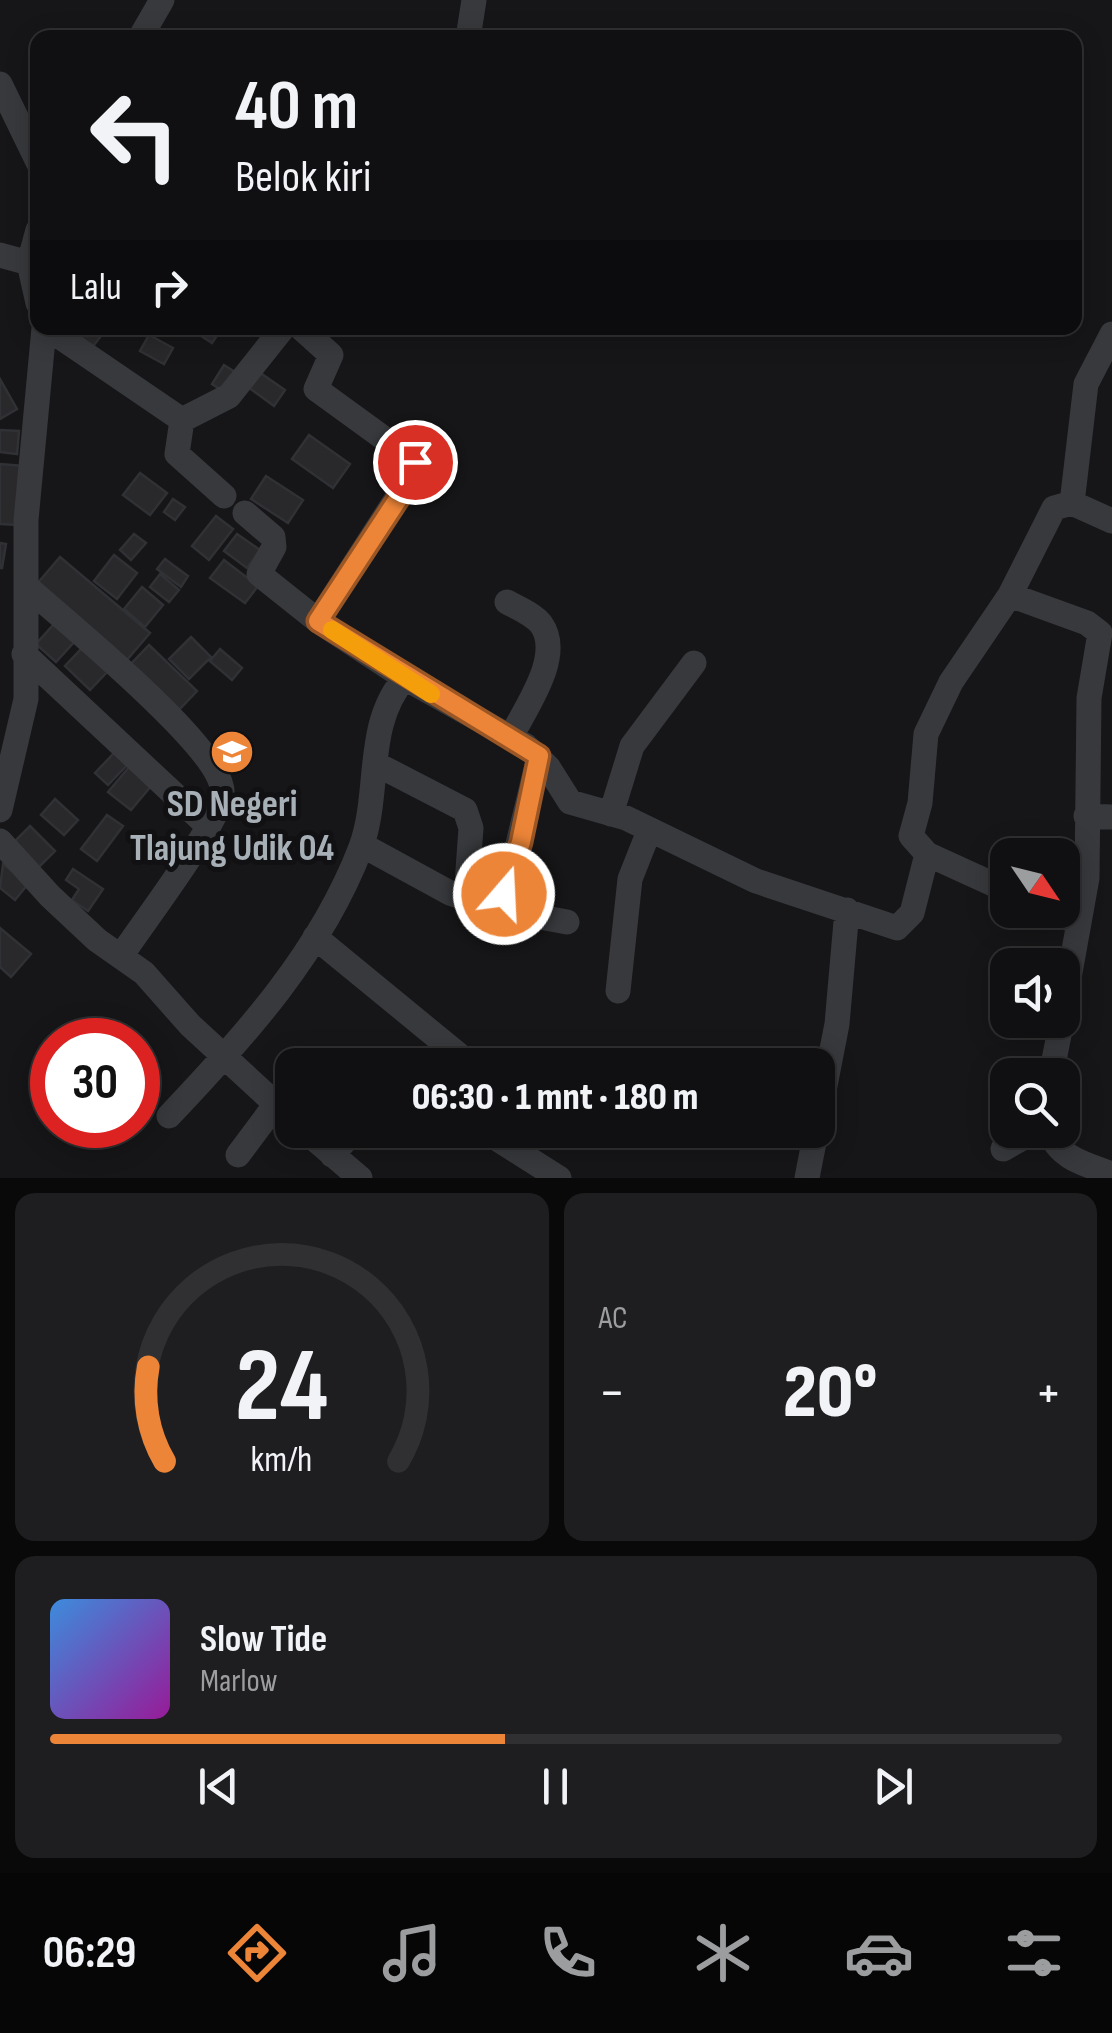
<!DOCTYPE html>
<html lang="id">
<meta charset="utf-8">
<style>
:root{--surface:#101012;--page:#1e1e20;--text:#f1f3f6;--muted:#9c9d9f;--line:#303032;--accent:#ed8538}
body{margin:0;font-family:"Sofia Sans Condensed",sans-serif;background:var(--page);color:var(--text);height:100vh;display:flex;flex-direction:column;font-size:38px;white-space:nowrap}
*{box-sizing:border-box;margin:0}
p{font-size:32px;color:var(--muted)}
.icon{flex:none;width:55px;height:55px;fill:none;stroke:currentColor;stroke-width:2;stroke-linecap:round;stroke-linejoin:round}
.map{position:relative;height:1178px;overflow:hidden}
.details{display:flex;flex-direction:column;gap:15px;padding:15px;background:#09090a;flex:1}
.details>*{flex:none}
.top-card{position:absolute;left:30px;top:30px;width:1052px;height:305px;border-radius:20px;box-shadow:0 5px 25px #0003,0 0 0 2px var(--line);background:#101012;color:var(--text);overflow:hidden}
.needle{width:65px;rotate:125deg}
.fabs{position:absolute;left:990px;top:838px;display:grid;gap:20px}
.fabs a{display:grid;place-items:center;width:90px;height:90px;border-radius:20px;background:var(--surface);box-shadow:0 5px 25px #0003,0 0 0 2px var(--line);font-size:50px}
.speed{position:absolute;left:30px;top:1018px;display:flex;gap:20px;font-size:50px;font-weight:700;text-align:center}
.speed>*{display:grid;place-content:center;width:130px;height:130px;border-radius:50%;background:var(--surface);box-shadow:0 5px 25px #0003,0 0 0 2px var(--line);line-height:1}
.speed .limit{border:15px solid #d22;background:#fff;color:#111}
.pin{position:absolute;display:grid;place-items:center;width:85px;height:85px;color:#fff;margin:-42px;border:5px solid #fff;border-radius:50%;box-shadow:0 2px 10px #0007}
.me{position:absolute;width:110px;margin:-55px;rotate:19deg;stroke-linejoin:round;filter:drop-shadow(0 0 8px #0008)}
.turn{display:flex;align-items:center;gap:35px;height:210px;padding:0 40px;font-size:45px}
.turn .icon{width:130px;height:130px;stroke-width:2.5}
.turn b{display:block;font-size:70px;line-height:85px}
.then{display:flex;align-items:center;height:95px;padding:0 40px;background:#0003;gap:20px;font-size:38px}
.big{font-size:75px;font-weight:800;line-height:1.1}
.details .card{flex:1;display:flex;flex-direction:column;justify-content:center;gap:15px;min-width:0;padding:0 35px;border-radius:20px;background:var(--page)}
.details .dial{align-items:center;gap:0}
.dial svg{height:260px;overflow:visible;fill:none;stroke:var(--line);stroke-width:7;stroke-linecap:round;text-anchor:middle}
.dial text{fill:var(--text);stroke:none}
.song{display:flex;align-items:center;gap:30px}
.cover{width:120px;height:120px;border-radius:15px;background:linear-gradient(135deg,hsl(210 70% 55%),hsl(300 70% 35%))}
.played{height:10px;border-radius:5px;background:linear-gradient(90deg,var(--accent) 45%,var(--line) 45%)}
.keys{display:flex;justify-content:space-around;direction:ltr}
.heat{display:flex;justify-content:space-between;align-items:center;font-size:55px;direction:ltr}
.details .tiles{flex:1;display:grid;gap:15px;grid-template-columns:1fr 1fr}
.card:last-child{grid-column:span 2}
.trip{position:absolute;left:275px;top:1048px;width:560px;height:100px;border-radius:20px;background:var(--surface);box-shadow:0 5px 25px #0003,0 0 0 2px var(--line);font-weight:800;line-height:100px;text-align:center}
.tabs{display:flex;height:160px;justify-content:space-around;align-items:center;background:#060607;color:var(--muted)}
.tabs .icon{width:70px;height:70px}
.tabs .selected{color:var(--accent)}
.tabs b{font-size:45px;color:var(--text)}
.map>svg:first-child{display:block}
</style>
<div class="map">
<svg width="1112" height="1178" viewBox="0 0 1112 1178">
<rect width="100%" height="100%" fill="#161618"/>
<path fill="#29292c" stroke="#303134" stroke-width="2.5" d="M65,328h42l-16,21z
M189,328h26l5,3 -8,12z
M149,335l24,13 -9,16 -24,-13z
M224,365l14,9 -12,19 -14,-9z
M259,372l26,18 -11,16 -26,-19z
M0,379l17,30 -17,10z
M0,430l19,1 -2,23 -17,-2z
M309,435l41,29 -17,24 -41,-29z
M0,464l23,2 -5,59 -18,-1z
M140,473l27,20 -17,22 -27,-20z
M266,476l37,24 -15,23 -37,-24z
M173,499l12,8 -10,13 -11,-8z
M216,516l17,13 -24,31 -17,-14z
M134,534l12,9 -15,17 -11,-10z
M237,534l23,16 -13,18 -23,-17z
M0,543l6,1 -4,24h-2z
M114,555l23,18 -20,26 -23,-18z
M60,557l90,76 -24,28 -90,-76z
M165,559l23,17 -7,11 -24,-18z
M224,560l34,26 -13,17 -35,-25z
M160,574l19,16 -10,12 -19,-15z
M142,587l21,18 -18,22 -21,-18z
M55,623l20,18 -19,21 -20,-18z
M191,637l20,20 -22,22 -20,-20z
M149,645l48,46 -22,23 -48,-46z
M82,648l25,24 -17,18 -25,-24z
M220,649l22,19 -10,12 -22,-19z
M115,752l13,12 -20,21 -13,-12z
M130,766l22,19 -21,25 -23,-18z
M55,799l23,21 -14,15 -23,-20z
M107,815l16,11 -26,35 -16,-12z
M30,826l25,25 -16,16 -24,-26z
M3,864l25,20 -13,16 -15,-12z
M73,869l30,20 -15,22 -16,-11 7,-11 -13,-9z
M0,928l31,26 -20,23 -11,-10z"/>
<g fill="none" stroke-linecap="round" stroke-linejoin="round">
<path stroke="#37393c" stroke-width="25" d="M140,38l22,-38
M468,38l6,-38
M0,84l38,78
M38,230l-9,33 9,40
M0,255l29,8
M47,328l135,92 47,-24 54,-68
M301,328l30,27 -15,34 95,69 6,9 -99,154
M182,420l-5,34 47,42
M1072,503l40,18
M245,513l28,24 1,10 -15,27 59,47 87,57
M26,586c35,32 203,166 196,209 -4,30 -80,129 -101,161
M1010,595l77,28 13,10 -11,65 -2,180 -25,139
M507,602c11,6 26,12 34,22 23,32 -16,84 -30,113
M24,654l183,171
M376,764l89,46 6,18 -5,70
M0,810l26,-111v-179l18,-192
M611,814l21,-68 62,-83
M1086,816l26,1
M0,841l50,55 47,44 47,33 46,52 102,94
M362,845l88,48 52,17 65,12
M927,854l-16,-18 9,-33 6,-69 25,-52 59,-87 44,-87 18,-5 14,-119 26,-50
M502,910l37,-153
M1050,910l29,13
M315,937l156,128
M618,991l12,-112 19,-48
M1051,1075l11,-55
M169,1116c76,-80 152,-164 192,-269 20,-54 3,-123 44,-169l121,68 22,21 22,35 56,16 130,63 141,47 15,-15 15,-59 81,37
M304,1130l56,48
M483,1130l76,48
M1050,1130c6,28 38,35 62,44
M1003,1149l23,-13h25
M238,1155l38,-51
M332,1155l23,-25
M807,1178l30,-154 10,-114"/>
</g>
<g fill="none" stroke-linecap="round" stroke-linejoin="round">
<g stroke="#9a5624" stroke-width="25">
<path id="route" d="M415,462l2,8 -99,151 221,135 -18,86 -17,52"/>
</g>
<use href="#route" stroke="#ed8538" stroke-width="18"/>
<path stroke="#f59e0b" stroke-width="18" d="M332,630l99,64"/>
</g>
<defs>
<g id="school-disc" transform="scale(2.25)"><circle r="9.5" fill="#ed8538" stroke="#111113"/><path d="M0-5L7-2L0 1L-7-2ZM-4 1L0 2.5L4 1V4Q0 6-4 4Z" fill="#fff"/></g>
</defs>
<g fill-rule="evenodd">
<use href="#school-disc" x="232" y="752"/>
</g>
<g text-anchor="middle" stroke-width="10" stroke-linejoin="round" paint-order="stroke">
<g font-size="38" font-weight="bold" fill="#a8b0b7" stroke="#111113">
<text x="232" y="816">SD Negeri<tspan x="232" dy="44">Tlajung Udik 04</tspan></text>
</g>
</g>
</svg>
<div class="fabs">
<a><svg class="needle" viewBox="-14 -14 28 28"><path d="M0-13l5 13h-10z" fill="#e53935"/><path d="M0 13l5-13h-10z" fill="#9c9d9f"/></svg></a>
<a><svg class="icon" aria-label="sound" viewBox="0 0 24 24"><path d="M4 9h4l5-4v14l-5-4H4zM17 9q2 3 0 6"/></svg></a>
<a><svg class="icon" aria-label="search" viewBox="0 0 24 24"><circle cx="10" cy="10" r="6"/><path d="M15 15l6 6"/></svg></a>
</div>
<div class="speed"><div class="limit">30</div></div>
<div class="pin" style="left:415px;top:462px;background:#d93025"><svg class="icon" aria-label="arrive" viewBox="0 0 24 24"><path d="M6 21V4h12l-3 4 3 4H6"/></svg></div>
<svg class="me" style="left:504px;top:894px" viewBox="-20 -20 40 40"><circle r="17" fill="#ed8538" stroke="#fff" stroke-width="3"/><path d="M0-11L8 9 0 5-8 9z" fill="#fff"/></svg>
<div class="trip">06:30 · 1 mnt · 180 m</div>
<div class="top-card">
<div class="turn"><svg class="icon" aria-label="left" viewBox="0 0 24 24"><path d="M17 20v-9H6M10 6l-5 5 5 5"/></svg><div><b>40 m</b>Belok kiri</div></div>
<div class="then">Lalu<svg class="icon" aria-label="right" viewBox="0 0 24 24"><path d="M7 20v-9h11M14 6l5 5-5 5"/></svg></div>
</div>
</div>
<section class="details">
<div class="tiles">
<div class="card dial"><svg viewBox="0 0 100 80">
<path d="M14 69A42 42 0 1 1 86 69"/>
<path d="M14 69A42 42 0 0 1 9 40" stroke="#ed8538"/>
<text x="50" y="56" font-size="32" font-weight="700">24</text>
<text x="50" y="72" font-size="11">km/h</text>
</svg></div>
<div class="card"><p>AC</p>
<div class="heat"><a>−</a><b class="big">20°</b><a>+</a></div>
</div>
<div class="card">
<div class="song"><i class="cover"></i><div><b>Slow Tide</b><p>Marlow</p></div></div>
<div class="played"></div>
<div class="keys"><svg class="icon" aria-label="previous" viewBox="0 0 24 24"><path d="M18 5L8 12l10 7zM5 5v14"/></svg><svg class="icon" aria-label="pause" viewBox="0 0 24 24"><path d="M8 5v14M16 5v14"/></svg><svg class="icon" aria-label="next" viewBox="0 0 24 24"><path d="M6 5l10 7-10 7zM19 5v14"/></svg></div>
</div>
</div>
</section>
<nav class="tabs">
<b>06:29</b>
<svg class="icon selected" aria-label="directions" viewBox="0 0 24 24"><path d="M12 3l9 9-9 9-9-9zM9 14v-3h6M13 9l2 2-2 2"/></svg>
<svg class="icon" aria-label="music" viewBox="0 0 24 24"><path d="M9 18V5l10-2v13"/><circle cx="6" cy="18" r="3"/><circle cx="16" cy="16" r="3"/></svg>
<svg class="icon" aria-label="phone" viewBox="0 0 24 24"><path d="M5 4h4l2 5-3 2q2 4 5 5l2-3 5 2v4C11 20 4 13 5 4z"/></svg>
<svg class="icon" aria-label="climate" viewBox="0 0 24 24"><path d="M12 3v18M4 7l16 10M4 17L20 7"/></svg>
<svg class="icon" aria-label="car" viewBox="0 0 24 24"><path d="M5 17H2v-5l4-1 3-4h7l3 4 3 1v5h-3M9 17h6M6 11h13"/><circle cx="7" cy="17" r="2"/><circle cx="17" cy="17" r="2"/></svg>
<svg class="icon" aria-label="filters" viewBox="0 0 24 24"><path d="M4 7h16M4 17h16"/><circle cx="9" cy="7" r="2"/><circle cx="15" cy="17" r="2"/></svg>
</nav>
